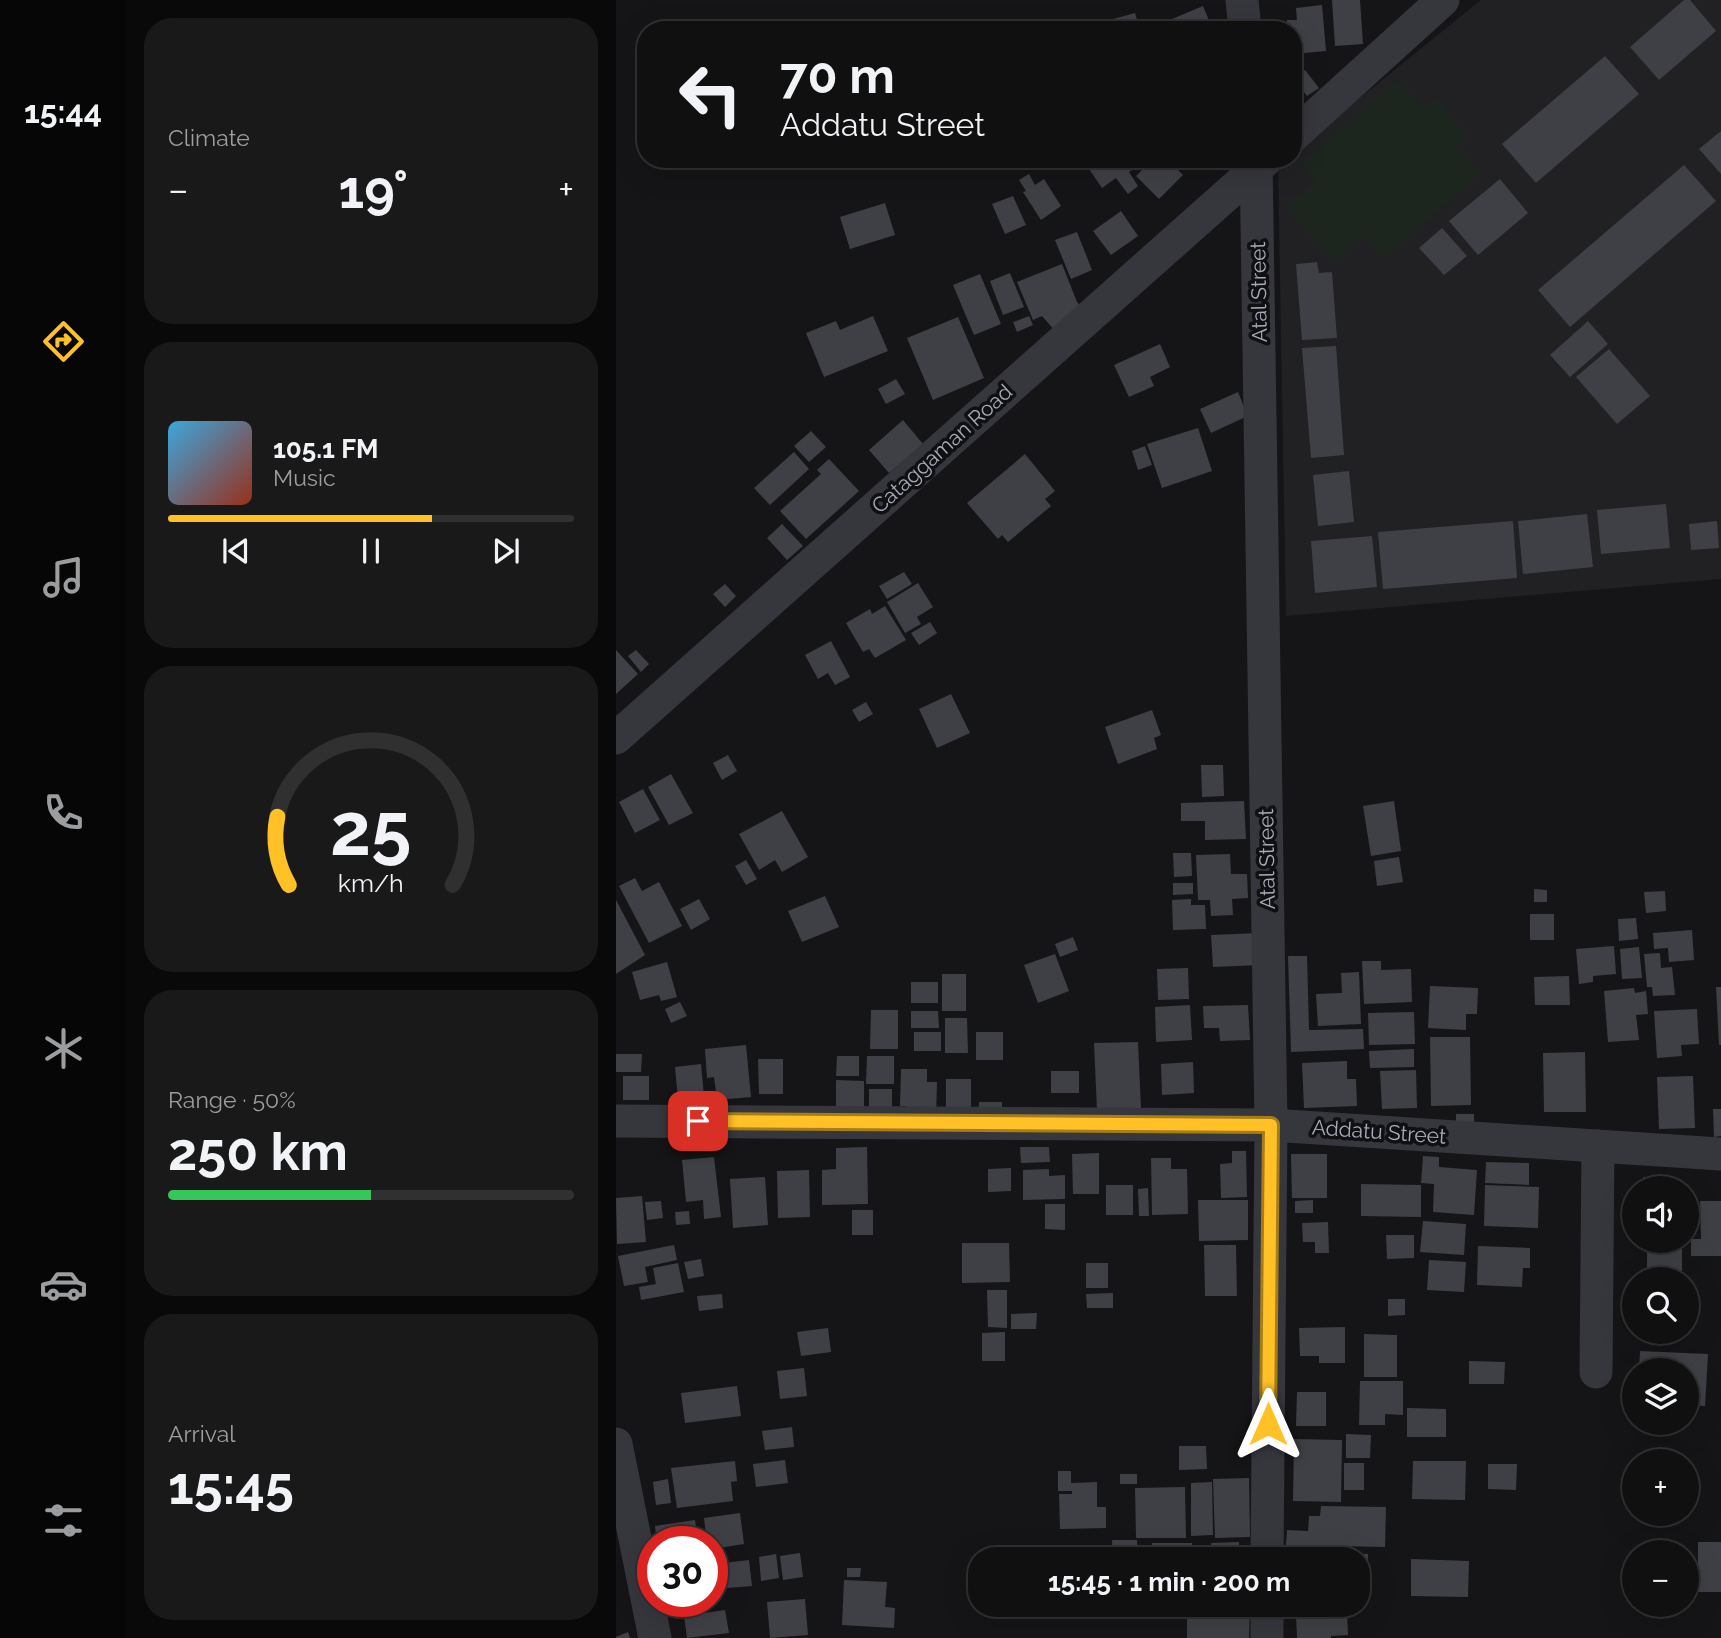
<!DOCTYPE html>
<meta charset="utf-8">
<style>
:root{--surface:#101011;--page:#19191a;--text:#f1f3f6;--muted:#9c9d9f;--line:#303031;--accent:#ffc125}
body{margin:0;font-family:Raleway,sans-serif;background:var(--page);color:var(--text);height:100vh;display:flex;flex-direction:column;font-size:26px;white-space:nowrap}
*{box-sizing:border-box;margin:0}
p{font-size:23px;color:var(--muted)}
.icon{flex:none;width:38px;height:38px;fill:none;stroke:currentColor;stroke-width:2;stroke-linecap:round;stroke-linejoin:round}
.map{position:relative;flex:1;overflow:hidden}
.panel{display:flex;flex-direction:column;gap:18px;padding:18px;background:#090909;width:490px}
.panel>*{flex:none}
.guide{position:absolute;left:21px;top:21px;width:665px;height:147px;border-radius:28px;box-shadow:0 7px 28px #0002,0 0 0 2px var(--line);background:#101011;color:var(--text);overflow:hidden}
.buttons{position:absolute;left:1006px;top:1176px;display:grid;gap:14px}
.buttons a{display:grid;place-items:center;width:77px;height:77px;border-radius:50%;background:var(--surface);box-shadow:0 7px 28px #0002,0 0 0 2px var(--line);font-size:35px}
.speed{position:absolute;left:21px;top:1526px;display:flex;gap:14px;font-size:35px;font-weight:700;text-align:center}
.speed>*{display:grid;place-content:center;width:91px;height:91px;border-radius:50%;background:var(--surface);box-shadow:0 7px 28px #0002,0 0 0 2px var(--line);line-height:1}
.speed .limit{border:10px solid #d22;background:#fff;color:#111}
.pin{position:absolute;display:grid;place-items:center;width:60px;height:60px;color:#fff;margin:-30px;border-radius:14px;box-shadow:0 4px 10px #0006}
.me{position:absolute;width:77px;margin:-38px;rotate:0deg;stroke-linejoin:round;filter:drop-shadow(0 0 5px #0008)}
.turn{display:flex;align-items:center;gap:24px;height:147px;padding:0 28px;font-size:32px}
.turn .icon{width:91px;height:91px;stroke-width:2.5}
.turn b{display:block;font-size:49px;line-height:60px}
.big{font-size:52px;font-weight:700;line-height:1.1}
.panel .card{flex:1;display:flex;flex-direction:column;justify-content:center;gap:10px;min-width:0;padding:0 24px;border-radius:28px;background:var(--page)}
.panel .dial{align-items:center;gap:0}
.dial svg{height:182px;overflow:visible;fill:none;stroke:var(--line);stroke-width:7;stroke-linecap:round;text-anchor:middle}
.dial text{fill:var(--text);stroke:none}
.song{display:flex;align-items:center;gap:21px}
.cover{width:84px;height:84px;border-radius:10px;background:linear-gradient(135deg,hsl(200 70% 55%),hsl(10 70% 35%))}
.played{height:7px;border-radius:4px;background:linear-gradient(90deg,var(--accent) 65%,var(--line) 65%)}
.keys{display:flex;justify-content:space-around;direction:ltr}
.heat{display:flex;justify-content:space-between;align-items:center;font-size:38px;direction:ltr}
.charge{height:10px;border-radius:5px;background:linear-gradient(90deg,#34c759 50%,var(--line) 0)}
.trip{position:absolute;left:352px;top:1547px;width:402px;height:70px;border-radius:28px;background:var(--surface);box-shadow:0 7px 28px #0002,0 0 0 2px var(--line);font-weight:700;line-height:70px;text-align:center}
main{display:flex;flex:1;min-height:0}
.dock{display:flex;flex-direction:column;width:126px;justify-content:space-around;align-items:center;background:#060607;color:var(--muted)}
.dock .icon{width:49px;height:49px}
.dock .active{color:var(--accent)}
.dock b{font-size:32px;color:var(--text)}
.map>svg:first-child{display:block}
</style>
<main>
<nav class="dock">
<b>15:44</b>
<svg class="icon active" aria-label="directions" viewBox="0 0 24 24"><path d="M12 3l9 9-9 9-9-9zM9 14v-3h6M13 9l2 2-2 2"/></svg>
<svg class="icon" aria-label="music" viewBox="0 0 24 24"><path d="M9 18V5l10-2v13"/><circle cx="6" cy="18" r="3"/><circle cx="16" cy="16" r="3"/></svg>
<svg class="icon" aria-label="phone" viewBox="0 0 24 24"><path d="M5 4h4l2 5-3 2q2 4 5 5l2-3 5 2v4C11 20 4 13 5 4z"/></svg>
<svg class="icon" aria-label="climate" viewBox="0 0 24 24"><path d="M12 3v18M4 7l16 10M4 17L20 7"/></svg>
<svg class="icon" aria-label="car" viewBox="0 0 24 24"><path d="M5 17H2v-5l4-1 3-4h7l3 4 3 1v5h-3M9 17h6M6 11h13"/><circle cx="7" cy="17" r="2"/><circle cx="17" cy="17" r="2"/></svg>
<svg class="icon" aria-label="filters" viewBox="0 0 24 24"><path d="M4 7h16M4 17h16"/><circle cx="9" cy="7" r="2"/><circle cx="15" cy="17" r="2"/></svg>
</nav>
<section class="panel">
<div class="card"><p>Climate</p>
<div class="heat"><a>−</a><b class="big">19°</b><a>+</a></div>
</div>
<div class="card">
<div class="song"><i class="cover"></i><div><b>105.1 FM</b><p>Music</p></div></div>
<div class="played"></div>
<div class="keys"><svg class="icon" aria-label="previous" viewBox="0 0 24 24"><path d="M18 5L8 12l10 7zM5 5v14"/></svg><svg class="icon" aria-label="pause" viewBox="0 0 24 24"><path d="M8 5v14M16 5v14"/></svg><svg class="icon" aria-label="next" viewBox="0 0 24 24"><path d="M6 5l10 7-10 7zM19 5v14"/></svg></div>
</div>
<div class="card dial"><svg viewBox="0 0 100 80">
<path d="M14 69A42 42 0 1 1 86 69"/>
<path d="M14 69A42 42 0 0 1 9 39" stroke="#ffc125"/>
<text x="50" y="56" font-size="32" font-weight="700">25</text>
<text x="50" y="72" font-size="11">km/h</text>
</svg></div>
<div class="card"><p>Range · 50%</p><b class="big">250 km</b><div class="charge"></div></div>
<div class="card"><p>Arrival</p><b class="big">15:45</b></div>
</section>
<div class="map">
<svg width="1105" height="1638" viewBox="0 0 1105 1638">
<rect width="100%" height="100%" fill="#151517"/>
<path fill="#212124" d="M865,0h240v579l-435,37 -8,-451 7,-6h8v-7z"/>
<path fill="#1d261e" d="M782,80l25,29 13,-10 31,37 -12,10 25,28 -97,84 -19,-22 -30,25 -47,-54 29,-26 -15,-17z"/>
<path fill="#3f4045" d="M716,0h28l3,44 -28,2z
M1068,0h6l26,31 -57,49 -29,-33z
M706,5l4,46 -33,3v-24h-6v-10h10l-1,-12z
M587,6l10,24h-67z
M519,13l5,17h-63v-1z
M989,56l34,38 -103,89 -34,-39z
M689,70l14,18 -12,8 -13,-17z
M1105,131v43l-22,-25z
M447,159h18l-12,9z
M487,159h64l16,16 -24,24 -23,-23 14,-14 -3,-3 -18,13 9,14 -10,8 -12,-16 -14,10 -13,-19z
M1068,165l32,36 -146,126 -32,-37z
M413,174l6,11 9,-6 17,27 -20,14 -18,-28 3,-1 -7,-11z
M884,179l28,34 -50,42 -29,-34z
M397,196l13,29 -21,9 -13,-30z
M269,203l10,32 -45,14 -10,-32z
M505,211l17,25 -27,19 -18,-24z
M826,228l25,28 -23,19 -25,-27z
M461,232l15,38 -21,9 -16,-39z
M701,262l2,11 13,-1 5,66 -35,2 -6,-76z
M446,264l15,38 7,8 -27,23 -15,-17 -9,4 -16,-38z
M394,273l14,34 -21,8 -13,-34z
M364,274l21,50 -27,11 -21,-50z
M257,316l15,35 -64,26 -18,-44 30,-12 4,9z
M413,316l4,9 -16,7 -4,-10z
M342,317l26,61 -51,22 -26,-62z
M972,321l20,23 -38,33 -20,-22z
M544,344l10,23 -20,10 4,9 -25,11 -15,-32z
M720,346l8,109 -33,3 -9,-110z
M993,349l41,47 -33,28 -41,-47z
M280,379l9,15 -19,10 -8,-15z
M622,392l6,15 10,6 -43,20 -11,-24z
M287,420l20,24 -34,29 -20,-23z
M582,428l14,43 -50,17 -15,-44z
M195,431l15,16 -17,15 -15,-16z
M529,446l7,19 -14,5 -6,-19z
M178,452l15,17 -39,36 -16,-17z
M409,454l30,37 -10,8 6,7 -43,36 -6,-7 -4,4 -31,-36z
M213,459l30,32 -53,48 -26,-28 41,-37 -4,-4z
M733,471l5,51 -36,4 -5,-51z
M1050,504l4,44 -69,6 -4,-44z
M971,514l6,53 -70,7 -5,-53z
M897,521l4,57 -134,11 -5,-57z
M1101,521l2,27 -28,2 -2,-26z
M166,524l21,22 -16,14 -20,-22z
M756,536l5,51 -62,6 -4,-52z
M288,572l8,12 -25,15 -8,-13z
M302,583l15,24 -16,10 4,7 -16,9 -18,-31z
M109,584l11,12 -11,11 -12,-13z
M269,606l21,34 -31,18 -6,-9 -6,3 -17,-29 24,-14 2,5z
M314,622l7,11 -18,12 -8,-12z
M215,641l19,36 -15,8 -7,-12 -10,6 -13,-24z
M0,650l22,24 -22,20z
M20,650l13,14 -8,8 -13,-16z
M335,694l19,39 -33,15 -18,-39z
M250,702l7,12 -14,8 -7,-12z
M536,710l9,25 -7,3 3,11 -39,15 -13,-37z
M112,755l9,16 -15,9 -9,-17z
M585,765h22l1,31 -22,1z
M55,774l22,39 -24,12 -21,-38z
M27,789l17,31 -25,13 -16,-31z
M628,801l2,38 -41,1v-19h-24v-18z
M778,801l7,50 -30,5 -8,-50z
M166,811l26,46 -26,15 -7,-12 -16,10 -20,-36z
M557,853h18l1,23 -18,1z
M614,854l1,20h16l1,24 -16,1 1,16 -22,1 -1,-16h-12l-2,-45z
M783,857l4,25 -26,4 -3,-25z
M130,860l11,19 -11,6 -11,-19z
M19,878l7,13 17,-9 23,44 -33,17 -30,-57z
M557,883h20v11l-20,1z
M918,889l13,1v12h-13z
M1049,891l1,20 -20,2 -2,-21z
M209,896l14,31 -37,15 -14,-31z
M83,899l11,20 -19,11 -11,-21z
M575,899v6h14l1,24 -33,1 -1,-30z
M0,900l29,55 -29,19z
M914,914h24v26h-24z
M1020,918l2,21 -19,2 -1,-22z
M1076,930l2,30 -25,2 -1,-14 -14,1 -1,-16z
M642,933l2,32 -47,2 -2,-32z
M457,937l5,13 -18,7 -5,-13z
M998,946l2,28 -23,2v6l-14,2 -3,-35z
M1023,947l3,31 -20,1 -2,-30z
M1044,953l1,15 11,-1 3,28 -22,1 -1,-9h-5l-3,-33z
M439,954l14,37 -31,12 -14,-38z
M672,956h19l2,74 54,-1 1,20 -73,3z
M746,961h19v9l30,-1 1,33 -48,2z
M51,962l10,35 -16,4 -2,-6 -19,5 -8,-28z
M572,968l1,31 -31,1 -1,-31z
M743,972l2,52 -43,2 -2,-32 26,-1 -1,-20z
M326,974h24v37h-24z
M953,976l1,29h-35l-1,-28z
M295,982h27v21h-27z
M814,986l48,2 -1,26h-11v16l-38,-2z
M1100,987h5v58h-2z
M1018,988l1,5 11,-2 2,23 -12,1 3,25 -31,2 -4,-51z
M64,1002l7,14 -16,7 -6,-14z
M574,1005l2,35 -36,2 -1,-35z
M632,1005l2,35 -30,1 -1,-13h-15l-1,-22z
M1081,1009l2,35 -18,1 1,11 -25,2 -3,-47z
M255,1010h27v39h-28z
M295,1011h27l1,17h-28z
M798,1012l1,32 -46,1 -1,-32z
M329,1018h22l1,35h-23z
M298,1032h27v19h-27z
M360,1032h27v28h-27z
M814,1037h40l1,68 -40,1z
M522,1042l3,66 -44,2 -3,-67z
M130,1045l5,52 -34,3 -3,-23 -7,1 -2,-29z
M798,1049v18l-44,1 -1,-17z
M969,1052l1,60h-42l-1,-59z
M0,1054h26l-1,18h-25z
M221,1056h22v20h-23z
M251,1056h27v28h-28z
M142,1059h25v35h-24z
M731,1061v18h9l1,27 -53,2 -2,-45z
M577,1062l1,31 -32,2 -1,-31z
M85,1064l4,43 -26,3 -4,-43z
M285,1069h26v13h10l-1,35 -29,-1v-10h-7z
M800,1070l1,38 -35,1 -2,-38z
M435,1071h28v22h-28z
M7,1076h26v24h-26z
M1077,1076l2,52 -36,1 -2,-52z
M330,1079h25v38h-25z
M220,1080l28,1v36l-28,-1z
M253,1089h23v27h-23z
M363,1102h23v18h-23z
M1097,1109h8v27l-7,1z
M840,1114h18v14l-18,1z
M251,1147l1,57 -46,1v-35l14,-1v-21z
M404,1147h29l1,15 -29,1z
M616,1151h14l1,46 -26,1 -1,-34 12,-1z
M483,1153v41h-26l-1,-40z
M675,1154h36v44h-35z
M807,1156l16,1v10l38,3 -3,45 -41,-3 1,-28 -13,-1z
M98,1157l7,60 -17,2 -1,-19 -17,2 -4,-42z
M535,1158h20v11h16l1,45 -36,1z
M870,1162l43,1v22l-44,-2z
M395,1168v23l-23,1v-23z
M433,1169v7l16,-1v24l-42,1v-30z
M193,1170l1,47 -32,1 -1,-47z
M149,1177l3,48 -35,3 -3,-49z
M1027,1177h33v11h-33z
M745,1184l60,1v32l-60,-1z
M490,1185h27v30h-27z
M869,1185l54,2 -1,41 -54,-2z
M532,1188l1,28h-10l-1,-27z
M1071,1190h3l1,43h-4z
M26,1196l4,46 -29,2 -1,-46z
M582,1200h50v40l-49,1z
M697,1200v13h-18v-12z
M45,1201l2,17 -16,2 -2,-18z
M1084,1201h21v55h-30v-17h10z
M429,1204h20v26l-20,-1z
M236,1210h21v25h-21z
M73,1211l1,13 -14,1 -1,-13z
M807,1221l43,3 -2,31 -44,-3z
M712,1222l1,31h-14v-11h-12l-1,-19z
M770,1235h28v23l-27,1z
M1066,1241v31l-35,1v-31z
M346,1243h47l1,39 -48,1z
M58,1245l3,15 -32,7 3,15 -24,4 -6,-30z
M588,1245h32l1,51h-32z
M862,1246l52,2v20h-7l-1,19 -45,-2z
M85,1259l3,17 -16,3 -4,-17z
M813,1260l37,2 -2,30 -37,-2z
M62,1263l6,29 -43,8 -2,-13 17,-3 -3,-16z
M470,1263h22v25h-22z
M371,1290h20v38l-19,-1z
M497,1293v15h-26l-1,-14z
M106,1294l1,14 -24,3 -2,-15z
M772,1299h17v16l-17,1z
M421,1313l-1,16h-25v-15z
M729,1327v36h-26v-7h-19l-1,-28z
M212,1328l3,24 -30,4 -4,-24z
M389,1332v29h-23v-28z
M1038,1332h27v2l-27,1z
M748,1334l33,1v42h-33z
M1024,1351l68,3 -3,52 -18,-1v-35h-48z
M853,1361l36,1 -1,22h-35z
M188,1368l3,28 -27,3 -3,-28z
M744,1381h43v34l-18,-1v11h-26z
M121,1386l4,30 -56,7 -4,-30z
M681,1392h29v34h-30z
M791,1408l39,1v28h-39z
M176,1427l2,20 -29,3 -3,-19z
M730,1434l25,1 -1,23h-24z
M678,1439l48,1 -1,62 -48,-1z
M563,1446h27l1,23 -28,1z
M169,1460l3,23 -32,4 -3,-23z
M119,1461l2,20 -6,1 2,19 -56,7 -6,-40z
M797,1461h53l-1,39 -53,-1z
M728,1463h20v27h-20z
M872,1464h29l-1,26 -28,-1z
M442,1471h13v12l26,-1v25h9v21l-46,1 -1,-35h13v-3h-14z
M504,1474h17v10h-17z
M633,1478l1,59 -35,1 -2,-59z
M52,1479l3,24 -15,2 -3,-23z
M596,1482l1,53 -22,1v-53z
M569,1487l1,51h-50l-1,-50z
M705,1506l65,1 -1,40 -99,-2 1,-15 21,1 1,-15h11z
M124,1513l4,31 -32,5v-7h-5l-3,-24z
M79,1520l3,22h-41l-2,-16z
M496,1540h25l1,19h-25z
M623,1542v14h15v3h-42l-1,-16z
M1082,1542h23v50h-23z
M536,1543h40v16h-40z
M686,1552l66,2 -1,36h-9v-31h-56z
M184,1553l3,24 -20,3 -3,-24z
M160,1554l3,24 -18,3 -2,-24z
M795,1559l58,2 -1,36 -57,-1z
M133,1560l3,26 -25,2 -3,-25z
M99,1566l3,26 -6,1v-26z
M231,1568h14l-1,9h-13z
M228,1580l43,2 -2,25 10,1 -1,20 -52,-3z
M189,1599l3,36 -38,3 -3,-36z
M571,1605h63l-1,33h-62z
M109,1610l4,23 -42,5 -3,-22z
M731,1612l1,23 -17,1v2h-34l-1,-25z
M12,1632l2,6h-14v-1z"/>
<g fill="none" stroke-linecap="round" stroke-linejoin="round">
<path stroke="#36363d" stroke-width="33" d="M626,0l3,30
M677,136l150,-136
M640,159l15,966 -4,434
M0,738l651,-579
M0,1121l655,4 450,29
M980,1372l2,-226
M0,1444l39,194
M651,1638v-33"/>
</g>
<g fill="none" stroke-linecap="round" stroke-linejoin="round">
<g stroke="#a67d18" stroke-width="18">
<path id="route" d="M82,1121l573,4 -3,299"/>
</g>
<use href="#route" stroke="#ffc125" stroke-width="12"/>
</g>
<g text-anchor="middle" stroke-width="7" stroke-linejoin="round" paint-order="stroke">
<g font-size="21" fill="#a6abb9" stroke="#101012">
<text transform="translate(643 292) rotate(-91)" y="7">Atal Street</text>
<text transform="translate(326 449) rotate(-42)" y="7">Cataggaman Road</text>
<text transform="translate(651 859) rotate(-91)" y="7">Atal Street</text>
<text transform="translate(763 1132) rotate(4)" y="7">Addatu Street</text>
</g>
</g>
</svg>
<div class="buttons">
<a><svg class="icon" aria-label="sound" viewBox="0 0 24 24"><path d="M4 9h4l5-4v14l-5-4H4zM17 9q2 3 0 6"/></svg></a>
<a><svg class="icon" aria-label="search" viewBox="0 0 24 24"><circle cx="10" cy="10" r="6"/><path d="M15 15l6 6"/></svg></a>
<a><svg class="icon" aria-label="layers" viewBox="0 0 24 24"><path d="M12 4l9 5-9 5-9-5zM3 14l9 5 9-5"/></svg></a>
<a>+</a>
<a>−</a>
</div>
<div class="speed"><div class="limit">30</div></div>
<div class="pin" style="left:82px;top:1121px;background:#d93025"><svg class="icon" aria-label="arrive" viewBox="0 0 24 24"><path d="M6 21V4h12l-3 4 3 4H6"/></svg></div>
<svg class="me" style="left:652px;top:1424px" viewBox="-20 -20 40 40"><path d="M0-17L14 15 0 8-14 15z" fill="#ffc125" stroke="#fff" stroke-width="4"/></svg>
<div class="trip">15:45 · 1 min · 200 m</div>
<div class="guide">
<div class="turn"><svg class="icon" aria-label="left" viewBox="0 0 24 24"><path d="M17 20v-9H6M10 6l-5 5 5 5"/></svg><div><b>70 m</b>Addatu Street</div></div>
</div>
</div>
</main>
